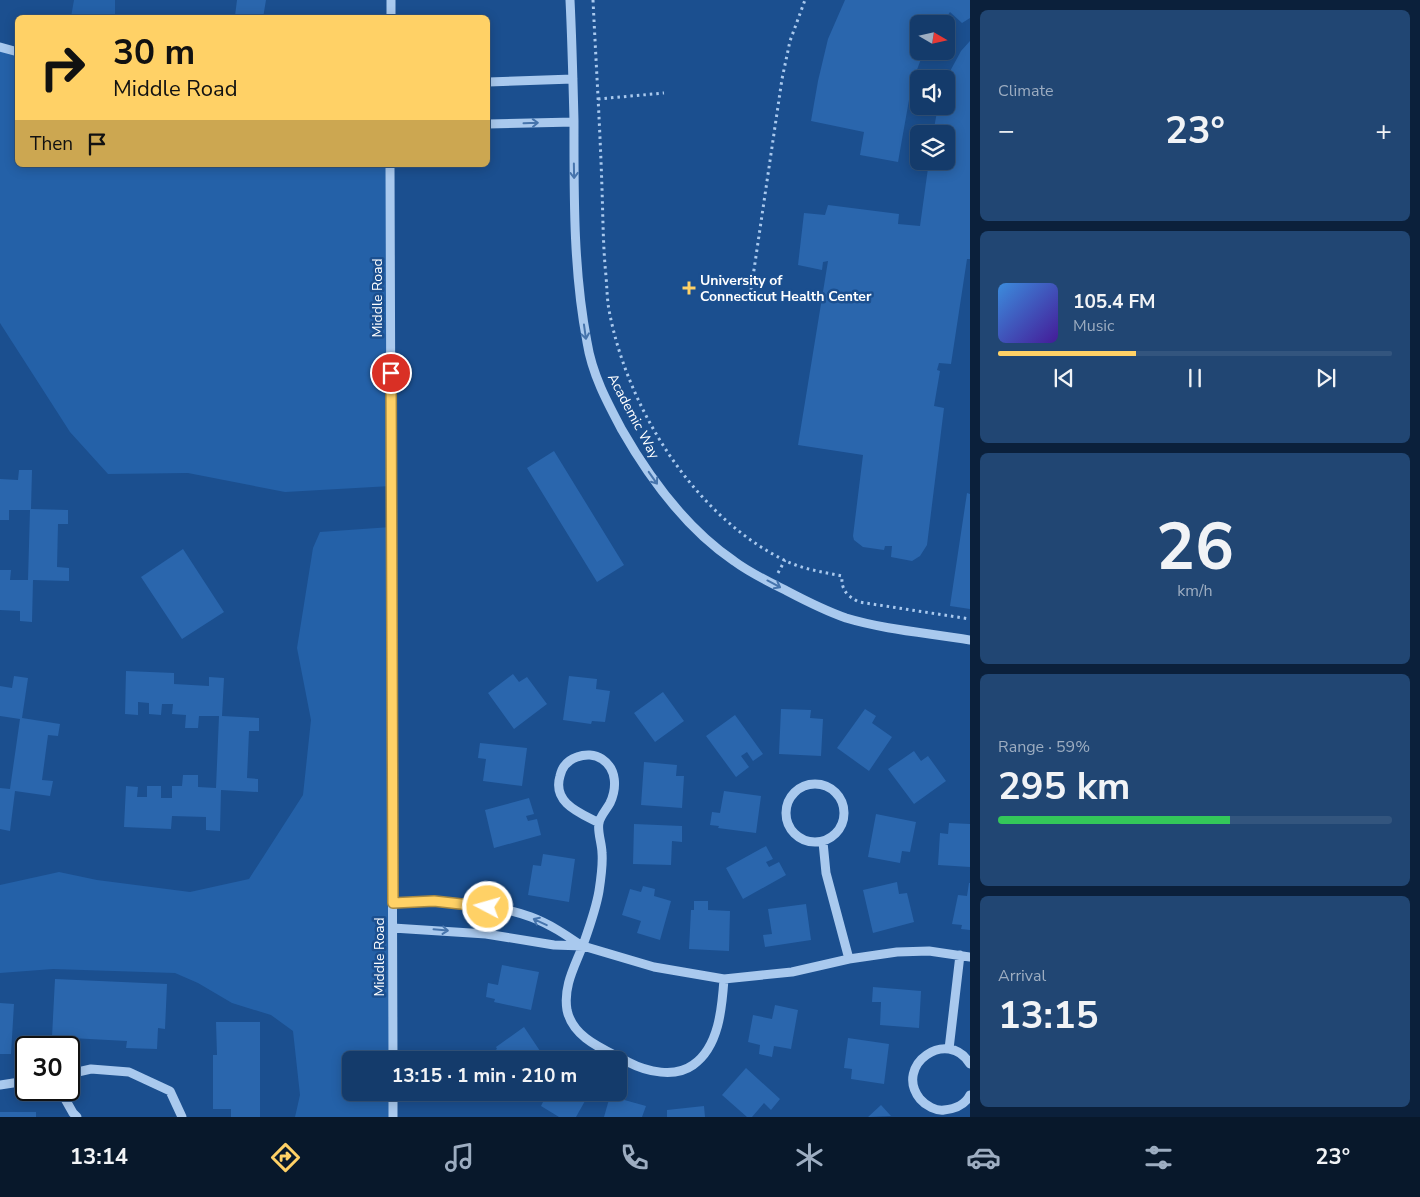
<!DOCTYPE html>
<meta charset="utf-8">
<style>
:root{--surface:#143b6b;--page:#214673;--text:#f1f3f6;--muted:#9dadc1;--line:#33557e;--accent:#ffd166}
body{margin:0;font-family:"Nunito Sans",sans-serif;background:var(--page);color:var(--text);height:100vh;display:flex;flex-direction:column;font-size:19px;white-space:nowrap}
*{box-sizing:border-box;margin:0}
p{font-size:16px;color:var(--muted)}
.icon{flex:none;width:28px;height:28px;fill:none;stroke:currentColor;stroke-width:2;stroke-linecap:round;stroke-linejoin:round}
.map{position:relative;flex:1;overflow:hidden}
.drawer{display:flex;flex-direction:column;gap:10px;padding:10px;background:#0b203b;width:450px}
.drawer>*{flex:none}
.top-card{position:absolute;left:15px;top:15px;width:475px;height:152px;border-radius:8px;box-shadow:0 2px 12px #0003,0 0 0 1px var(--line);background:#ffd166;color:#111;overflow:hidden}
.needle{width:32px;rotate:99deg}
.controls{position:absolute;left:910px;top:15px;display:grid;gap:10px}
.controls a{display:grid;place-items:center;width:45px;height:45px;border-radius:8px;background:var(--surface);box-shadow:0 2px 12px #0003,0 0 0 1px var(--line);font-size:25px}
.speed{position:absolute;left:15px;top:1036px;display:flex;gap:10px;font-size:25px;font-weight:700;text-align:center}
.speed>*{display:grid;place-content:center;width:65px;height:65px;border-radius:50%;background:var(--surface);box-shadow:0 2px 12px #0003,0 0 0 1px var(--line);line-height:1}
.speed .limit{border:2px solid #111;border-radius:8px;background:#fff;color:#111}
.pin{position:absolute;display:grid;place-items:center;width:42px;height:42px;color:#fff;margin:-21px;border:2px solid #fff;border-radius:50%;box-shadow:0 1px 5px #0007}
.me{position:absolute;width:55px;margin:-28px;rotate:276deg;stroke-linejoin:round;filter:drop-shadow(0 0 4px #0008)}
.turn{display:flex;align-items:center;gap:18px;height:105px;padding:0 15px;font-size:22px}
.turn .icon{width:65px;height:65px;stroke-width:2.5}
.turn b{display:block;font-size:35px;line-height:42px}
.then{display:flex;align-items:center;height:48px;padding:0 15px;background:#0003;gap:10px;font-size:19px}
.big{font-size:38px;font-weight:700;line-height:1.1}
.drawer .tile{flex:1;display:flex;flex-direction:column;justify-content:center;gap:8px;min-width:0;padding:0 18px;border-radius:8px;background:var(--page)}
.drawer .dial{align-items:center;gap:0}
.dial b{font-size:65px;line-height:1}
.song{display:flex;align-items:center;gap:15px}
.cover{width:60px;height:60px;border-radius:8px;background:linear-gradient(135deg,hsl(210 70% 55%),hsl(260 70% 35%))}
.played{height:5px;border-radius:2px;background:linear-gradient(90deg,var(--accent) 35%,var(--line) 35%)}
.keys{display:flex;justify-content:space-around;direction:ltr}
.heat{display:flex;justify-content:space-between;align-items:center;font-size:28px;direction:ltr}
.charge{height:8px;border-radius:4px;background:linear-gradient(90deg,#34c759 59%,var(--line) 0)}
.trip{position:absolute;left:342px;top:1051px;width:285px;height:50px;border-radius:8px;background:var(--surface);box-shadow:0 2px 12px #0003,0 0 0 1px var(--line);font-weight:700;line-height:50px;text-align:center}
.dock{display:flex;height:80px;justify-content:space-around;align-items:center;background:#08182b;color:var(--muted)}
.dock .icon{width:35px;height:35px}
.dock .on{color:var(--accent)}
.dock b{font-size:22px;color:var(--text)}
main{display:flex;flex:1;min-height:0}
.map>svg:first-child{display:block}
</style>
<main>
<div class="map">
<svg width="970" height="1117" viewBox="0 0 970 1117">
<rect width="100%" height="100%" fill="#1b4f8f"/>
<path fill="#2461a8" d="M74,0h41v17h-44z
M0,47l17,5 1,113h372l1,321 -106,6 -97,-19 -80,1 -38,-42 -70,-109z
M391,527l2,533h-42v32l42,1v24h-98l5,-22 -7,-64 -22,-16 -39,-12 -34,-20 -23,-10 -122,-4 -53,4v-88l59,-13 38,8 93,12 59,-13 54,-84 8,-75 -14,-72 16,-100 7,-16z"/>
<path fill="#2a66ad" d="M237,0h29l-3,18 -28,-2z
M845,0h125v18l-8,5 -12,-11 -8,12h-23v27h5l-12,32 -14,79 -38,-7 4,-23 -53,-11 7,-40 10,-42z
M970,41v218h-3l-16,105 -12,-1 -2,7 3,1 -6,35 10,2 -17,137 -7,11 -8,5 -21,-4 1,-11h-7l-1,4 -21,-3 -9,-7 -1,-4 10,-81 -65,-10 30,-184 -5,1 -1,8 -24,-5 6,-52 21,2 3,-10 71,9 -1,10 22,2 9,-65h17v-27h-13l5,-28h8v-26l2,-5 13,-24z
M554,451l70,114 -27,17 -70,-114z
M19,470h13l-1,39 37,1v14h-10l-1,43 12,1v13l-36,-1 -1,42 -12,-1v-10l-20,-1v-40h11l-1,10h18l2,-70h-21v10h-9v-41l18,1z
M967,493l3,1v115l-20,-3z
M183,549l41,63 -42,27 -41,-62z
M126,671l48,2v11l35,2v-9l15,1 -2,38 37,2v13h-10l-2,47 11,1v13l-37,-2 -1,41 -14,-1v-13l-34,-1 -1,13 -47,-2 2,-41 12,1 -1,10h10v-11h14v12h11v-12h10l1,-11h15v12l18,1 3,-72h-20l-1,12h-13l1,-13 -14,-1 1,-10h-11l-1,11 -12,-1v-11l-11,-1v13l-13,-1z
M513,674l6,8 8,-5 20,27 -33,25 -26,-36z
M14,676l14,2 -6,40 38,6 -2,12 -10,-1 -6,45 11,1 -3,15 -35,-5 -5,40 -10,-2v-41l10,1 10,-70 -20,-3v-30l12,2z
M569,676l28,3 -1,10 14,2 -5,31 -13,-1 -1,3 -28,-4z
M663,692l21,29 -29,21 -21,-29z
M781,709l30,1 -1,8 13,1 -2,37 -42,-2z
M865,709l11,7 -4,7 20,14 -23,34 -32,-23z
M735,715l28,39 -10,7 -6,-9 -6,4 8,11 -13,10 -30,-41z
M480,743l47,5 -5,38 -39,-5 3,-22 -8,-1z
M914,751l7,10 7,-5 18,25 -32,23 -26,-35z
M644,762l33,3 -1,11h8l-2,32 -41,-3z
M724,791l37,5 -5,37 -38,-5 1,-2 -9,-1 2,-13 8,1z
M529,798l5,16 -8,2 2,5 9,-2 4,16 -47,13 -9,-38z
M876,814l40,8 -6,30 -8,-1 -2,12 -32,-6z
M949,823l21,1v43l-32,-2 2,-32 8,1z
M634,824l48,2v16l-10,-1 -1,24 -38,-1z
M766,846l7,13 -7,3 3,5 10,-5 7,13 -43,24 -17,-31z
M543,854l32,5 -6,43 -41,-7 5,-30 8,1z
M897,882l2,12 8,-1 7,29 -41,11 -10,-43z
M969,883h1v47l-9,-1 1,-4 -10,-1 6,-29 9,1z
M643,886l12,3 -1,7 17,5 -11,39 -23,-7 4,-12 -19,-6 8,-26 11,3z
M694,901h14v9l22,1 -1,40 -40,-2 2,-39h3z
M806,904l5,36 -46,7 -2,-12 9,-1 -4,-25z
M502,965l37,7 -8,38 -37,-8 1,-3 -9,-2 2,-14 10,2z
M55,979l112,5 -2,45 -7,-1 -1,21 -31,-1 1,-7 -75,-4z
M873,987l48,4 -2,37 -39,-3 1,-23h-9z
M0,1003l14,1 -3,50h-11z
M775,1005l23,5 -7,39 -17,-3 -2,11 -13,-3 1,-9 -12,-3 5,-27 19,4z
M216,1022h44v95h-29v-8h-18v-54h4z
M524,1027l22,33h-52l-4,-6 7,-5 -1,-2z
M848,1038l41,6 -5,40 -33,-5 1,-10 -8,-1z
M746,1068l34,31 -9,11 -7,-7 -12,14h-5l-25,-22z
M548,1092h42l-14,25h-17l-18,-11z
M610,1096l36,10 -4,11h-38z
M881,1105l10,11 -23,1z
M704,1106l1,11h-38v-7z
M0,1112h36v5h-36z"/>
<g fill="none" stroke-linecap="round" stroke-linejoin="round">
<path stroke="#a9c9ee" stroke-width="3" stroke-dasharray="2.5 4" stroke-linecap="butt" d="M593,0c3,63 7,126 9,189 1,29 1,58 4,87 1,12 1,23 3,34 18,97 84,205 175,250 18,9 38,12 58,16 -1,14 5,20 17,26l111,17
M598,99l66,-6
M750,297l32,-218 8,-38 15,-41
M778,573l7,-13"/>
<path stroke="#a9c9ee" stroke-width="9" d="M570,0c2,40 3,81 4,121 0,74 -1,148 13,221 5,32 20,60 35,88 28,49 65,99 112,131 16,12 35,21 53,30 19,10 39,20 59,27 40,12 83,15 124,22
M391,18v-18
M0,47l18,5
M488,82l85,-3
M488,124l86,-2
M390,165l3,895
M786 813a29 29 0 1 1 58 0a29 29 0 1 1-58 0Z
M599,823c-19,-10 -47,-20 -39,-47 2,-9 8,-16 17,-19 8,-3 18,-3 25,2 15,10 15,29 8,44 -3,6 -10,13 -11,20 -2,8 3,21 3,30 1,12 -1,25 -3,38 -3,18 -10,37 -16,54 -8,21 -20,41 -16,65 6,29 39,40 61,52 19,10 47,16 65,3 26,-18 29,-57 31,-86
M823,842l3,31 23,86
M393,903c46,-2 95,-2 138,14 19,7 35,18 51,29
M393,928l93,6 68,11 29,1 71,21 70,12 68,-7 57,-13 48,-7 32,-1 41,6
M949,1049l11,-94
M970,1064c-22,-37 -77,1 -50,35 6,7 16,12 24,11 11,-1 21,-5 26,-15
M69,1074l22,-5 38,3 41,19 12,26
M0,1085l26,-4
M60,1090l13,23 4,4
M393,1092v25"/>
</g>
<defs><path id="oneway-shaft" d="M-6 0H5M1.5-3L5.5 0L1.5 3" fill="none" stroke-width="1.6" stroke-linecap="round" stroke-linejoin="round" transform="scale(1.25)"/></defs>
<g stroke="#4674ac">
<use href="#oneway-shaft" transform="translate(531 123) rotate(-2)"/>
<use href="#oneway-shaft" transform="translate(574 171) rotate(89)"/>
<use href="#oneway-shaft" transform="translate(585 332) rotate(82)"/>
<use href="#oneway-shaft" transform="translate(653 478) rotate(55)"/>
<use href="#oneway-shaft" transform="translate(774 584) rotate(28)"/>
<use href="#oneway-shaft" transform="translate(540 922) rotate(-155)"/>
<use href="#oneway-shaft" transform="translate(441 930) rotate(5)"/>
</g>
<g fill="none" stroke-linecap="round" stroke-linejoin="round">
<g stroke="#a68842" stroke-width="12">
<path id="route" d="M391,373l2,530 41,-2 54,6"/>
</g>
<use href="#route" stroke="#ffd166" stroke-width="9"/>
</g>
<path fill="#ffd166" stroke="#1b4f8f" stroke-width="2" d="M686.5 280.5h5v5h5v5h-5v5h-5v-5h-5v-5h5z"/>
<g text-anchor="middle" stroke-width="5" stroke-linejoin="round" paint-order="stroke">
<g font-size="14" font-weight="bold" fill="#fff" stroke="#1b4f8f" text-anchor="start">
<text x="700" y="285">University of<tspan x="700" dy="16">Connecticut Health Center</tspan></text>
</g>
<g font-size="14" fill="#fff" stroke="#1b4f8f">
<text transform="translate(377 298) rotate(-90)" y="5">Middle Road</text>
<text transform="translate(634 416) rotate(62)" y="5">Academic Way</text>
<text transform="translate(379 957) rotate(-90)" y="5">Middle Road</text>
</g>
</g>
</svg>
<div class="controls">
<a><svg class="needle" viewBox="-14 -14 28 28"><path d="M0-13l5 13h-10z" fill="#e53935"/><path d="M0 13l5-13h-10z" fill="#9dadc1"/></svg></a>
<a><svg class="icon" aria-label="sound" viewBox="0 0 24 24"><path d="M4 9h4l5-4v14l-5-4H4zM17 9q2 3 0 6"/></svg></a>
<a><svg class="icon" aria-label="layers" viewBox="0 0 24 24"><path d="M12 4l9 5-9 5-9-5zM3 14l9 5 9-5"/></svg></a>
</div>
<div class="speed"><div class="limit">30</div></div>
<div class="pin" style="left:391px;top:373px;background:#d93025"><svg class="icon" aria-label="arrive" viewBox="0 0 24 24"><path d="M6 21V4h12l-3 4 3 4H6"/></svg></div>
<svg class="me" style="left:488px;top:907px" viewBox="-20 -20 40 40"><circle r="17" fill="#ffd166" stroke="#fff" stroke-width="3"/><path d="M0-11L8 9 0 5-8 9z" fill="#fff"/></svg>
<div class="trip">13:15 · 1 min · 210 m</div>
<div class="top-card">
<div class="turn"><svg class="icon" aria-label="right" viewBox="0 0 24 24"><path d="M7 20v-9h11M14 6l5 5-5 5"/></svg><div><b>30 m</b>Middle Road</div></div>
<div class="then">Then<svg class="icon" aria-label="arrive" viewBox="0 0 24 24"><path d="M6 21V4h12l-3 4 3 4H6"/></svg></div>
</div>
</div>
<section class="drawer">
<div class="tile"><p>Climate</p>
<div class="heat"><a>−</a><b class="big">23°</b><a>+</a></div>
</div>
<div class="tile">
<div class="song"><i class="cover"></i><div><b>105.4 FM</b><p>Music</p></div></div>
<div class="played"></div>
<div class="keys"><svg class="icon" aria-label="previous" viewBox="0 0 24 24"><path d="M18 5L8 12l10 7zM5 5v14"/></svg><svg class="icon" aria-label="pause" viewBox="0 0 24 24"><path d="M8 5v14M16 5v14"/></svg><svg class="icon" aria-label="next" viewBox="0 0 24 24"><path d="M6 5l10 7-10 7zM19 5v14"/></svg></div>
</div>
<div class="tile dial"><b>26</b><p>km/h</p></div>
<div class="tile"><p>Range · 59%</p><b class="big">295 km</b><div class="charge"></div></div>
<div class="tile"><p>Arrival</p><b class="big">13:15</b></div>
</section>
</main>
<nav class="dock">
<b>13:14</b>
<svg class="icon on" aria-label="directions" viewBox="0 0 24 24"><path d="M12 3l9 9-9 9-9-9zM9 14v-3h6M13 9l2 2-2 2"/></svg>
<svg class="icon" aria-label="music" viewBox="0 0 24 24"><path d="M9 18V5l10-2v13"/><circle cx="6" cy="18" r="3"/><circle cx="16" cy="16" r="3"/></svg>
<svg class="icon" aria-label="phone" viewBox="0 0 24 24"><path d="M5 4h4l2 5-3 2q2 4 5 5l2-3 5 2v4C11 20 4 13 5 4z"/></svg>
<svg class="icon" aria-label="climate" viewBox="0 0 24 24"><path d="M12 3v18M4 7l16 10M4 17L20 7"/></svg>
<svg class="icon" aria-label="car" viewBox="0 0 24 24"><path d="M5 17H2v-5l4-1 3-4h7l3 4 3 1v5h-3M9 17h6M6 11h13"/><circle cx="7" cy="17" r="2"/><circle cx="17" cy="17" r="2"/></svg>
<svg class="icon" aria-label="filters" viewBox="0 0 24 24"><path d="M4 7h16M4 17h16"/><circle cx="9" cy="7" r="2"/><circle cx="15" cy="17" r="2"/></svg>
<b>23°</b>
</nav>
